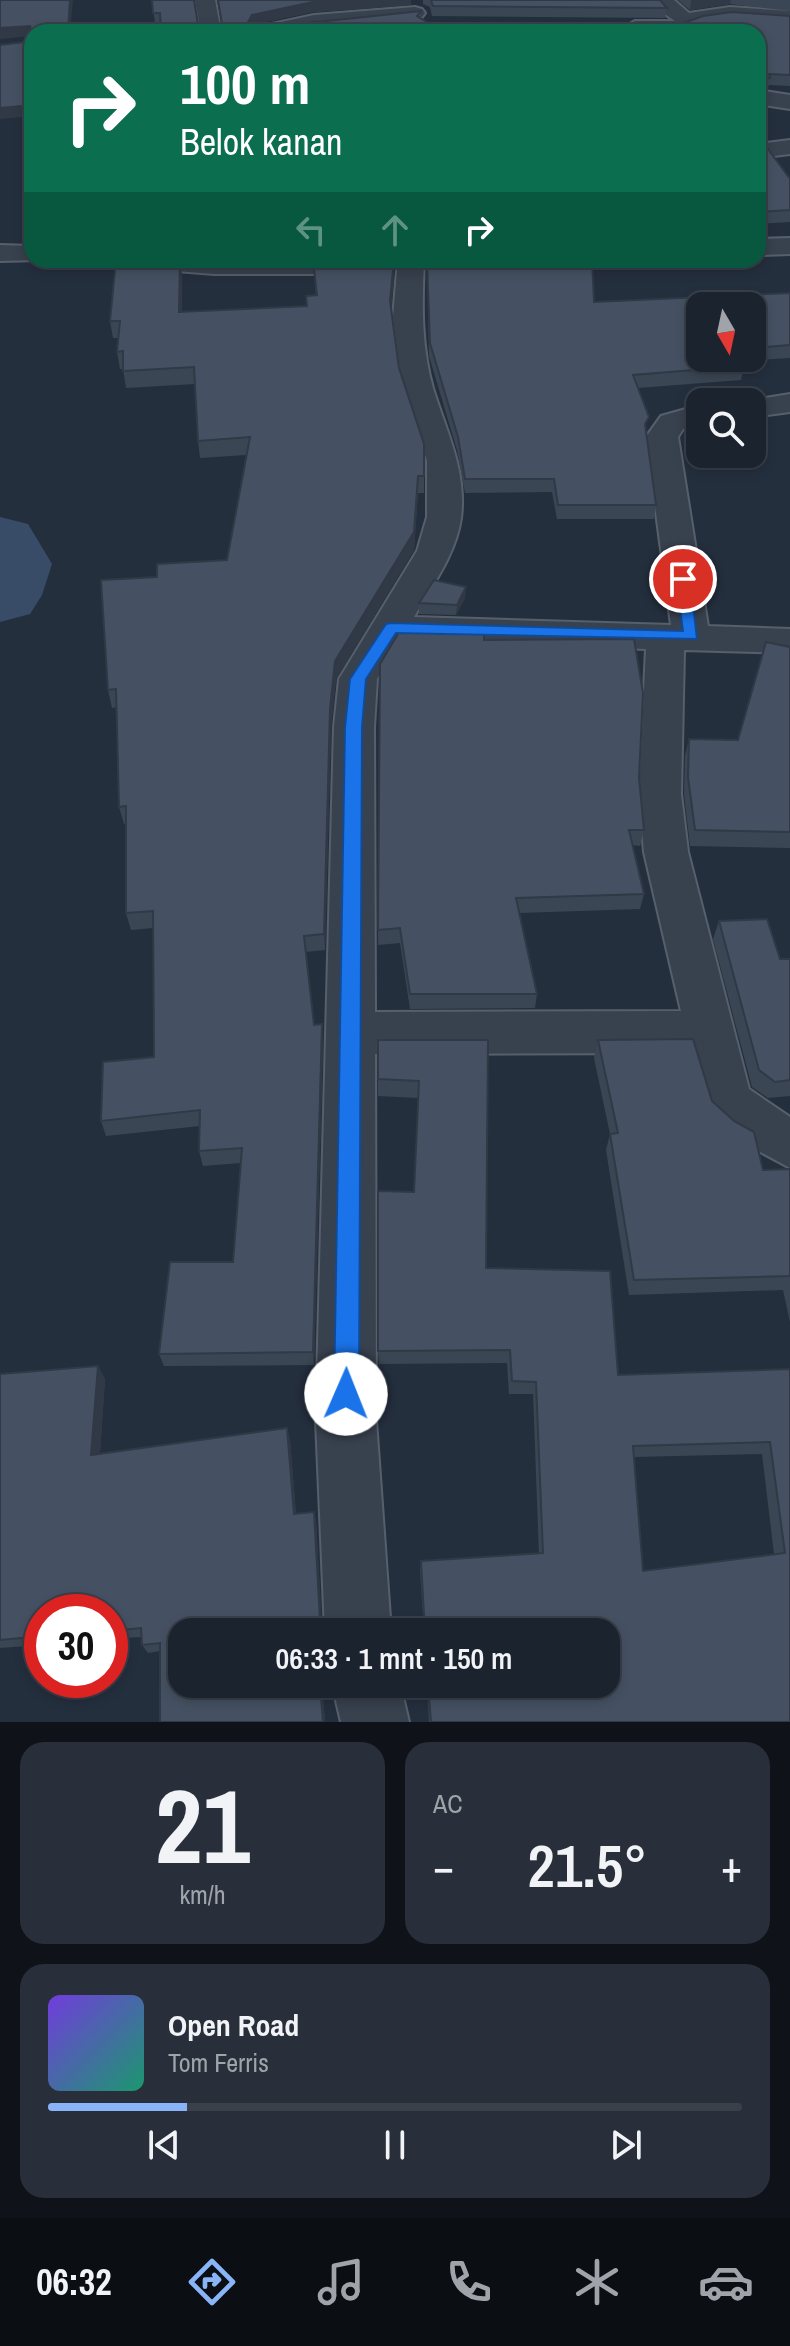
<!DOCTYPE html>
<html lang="id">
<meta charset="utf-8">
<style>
:root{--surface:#1b232e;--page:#282f3a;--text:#f1f3f6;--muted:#a0a4aa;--line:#39404a;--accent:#8ab4f8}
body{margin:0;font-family:"Archivo Narrow",sans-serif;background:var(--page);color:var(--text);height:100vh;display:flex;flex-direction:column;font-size:30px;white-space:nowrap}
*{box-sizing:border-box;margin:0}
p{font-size:26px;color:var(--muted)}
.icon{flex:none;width:44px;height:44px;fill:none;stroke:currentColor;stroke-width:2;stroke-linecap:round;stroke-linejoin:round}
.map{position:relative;height:1722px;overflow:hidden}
.details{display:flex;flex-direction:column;gap:20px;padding:20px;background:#0f1319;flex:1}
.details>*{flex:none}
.top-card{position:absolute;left:24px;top:24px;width:742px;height:244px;border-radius:24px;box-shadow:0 4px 12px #0003,0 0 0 2px var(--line);background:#0b6e4f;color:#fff;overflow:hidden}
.needle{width:52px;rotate:171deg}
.controls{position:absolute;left:686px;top:292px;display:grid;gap:16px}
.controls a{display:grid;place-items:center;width:80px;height:80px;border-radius:16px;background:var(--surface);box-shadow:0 4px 12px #0003,0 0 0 2px var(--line);font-size:40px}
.speed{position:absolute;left:24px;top:1594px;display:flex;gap:16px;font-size:40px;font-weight:700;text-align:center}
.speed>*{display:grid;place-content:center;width:104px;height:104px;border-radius:50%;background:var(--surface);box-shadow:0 4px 12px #0003,0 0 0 2px var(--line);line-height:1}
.speed .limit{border:12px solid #d22;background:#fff;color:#111}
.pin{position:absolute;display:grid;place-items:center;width:68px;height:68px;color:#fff;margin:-34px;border:4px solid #fff;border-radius:50%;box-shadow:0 2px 8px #0007}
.me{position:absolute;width:88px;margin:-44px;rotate:1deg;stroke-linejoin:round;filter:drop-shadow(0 0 6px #0008)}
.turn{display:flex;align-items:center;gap:28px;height:168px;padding:0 24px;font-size:36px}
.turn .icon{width:104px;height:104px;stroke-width:2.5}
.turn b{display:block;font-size:56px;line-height:68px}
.lanes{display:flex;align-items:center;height:76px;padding:0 24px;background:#0003;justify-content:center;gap:40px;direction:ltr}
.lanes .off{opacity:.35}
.big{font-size:60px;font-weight:600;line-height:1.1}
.details .tile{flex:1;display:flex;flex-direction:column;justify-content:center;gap:12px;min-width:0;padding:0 28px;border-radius:24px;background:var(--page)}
.details .dial{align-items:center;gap:0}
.dial b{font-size:104px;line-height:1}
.song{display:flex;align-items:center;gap:24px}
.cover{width:96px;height:96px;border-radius:12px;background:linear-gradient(135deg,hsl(260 70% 55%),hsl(160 70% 35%))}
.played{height:8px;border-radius:4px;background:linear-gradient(90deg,var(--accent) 20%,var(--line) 20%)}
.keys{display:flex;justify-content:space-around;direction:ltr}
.heat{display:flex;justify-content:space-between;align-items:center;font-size:44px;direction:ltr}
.details .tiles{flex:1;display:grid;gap:20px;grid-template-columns:1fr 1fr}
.tile:last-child{grid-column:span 2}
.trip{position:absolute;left:168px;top:1618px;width:452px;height:80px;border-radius:24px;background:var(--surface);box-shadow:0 4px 12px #0003,0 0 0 2px var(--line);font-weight:600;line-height:80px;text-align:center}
.dock{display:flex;height:128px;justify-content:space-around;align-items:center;background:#0b0e12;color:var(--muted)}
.dock .icon{width:56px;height:56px}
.dock .current{color:var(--accent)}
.dock b{font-size:36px;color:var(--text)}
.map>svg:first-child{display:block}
</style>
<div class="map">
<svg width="790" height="1722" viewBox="0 0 790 1722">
<rect width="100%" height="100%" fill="#242f3e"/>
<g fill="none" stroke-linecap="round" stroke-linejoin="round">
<path fill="#394c67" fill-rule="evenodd" d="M0,517l28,7 24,40 -10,31 -12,19 -30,8z"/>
<g stroke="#565f6c" stroke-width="4">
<path id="street" d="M195,0h20l6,32h-20z
M654,0h20l15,13 41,-6 60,4v12l-60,-4 -29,4 -16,9 -57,-1 -3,-4 10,-6h40l-13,-9z
M415,7l7,2 3,4 -3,4 -133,15h-39l3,-4 61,-13z
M758,90l32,5v14l-32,-5z
M790,140v14l-32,4v-14z
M790,238v16l-32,1v-16z
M0,245l32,1v14h8l-40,1z
M125,260h258l5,6 -4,6 -9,2h-161l-76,-6 -9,-2z
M398,260h26c-2,43 -3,86 9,128 13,43 34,82 28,130 -5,36 -29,68 -47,99l257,8 -25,-188 15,-21 39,-11v18l-17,6 -5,8 30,189 82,3v24l-106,-3 -3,144 7,58 61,237 41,28v51l-61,-33 -20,-18 -19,-64 -315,1 1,366 15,212h-66l-9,-212 18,-693 5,-48 78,-128 10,-34v-56l-25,-76 -9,-68zM400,640l246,9 -7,145 5,58 37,159 -306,1 -1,-285 3,-48z
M790,394v18l-38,5v-15h-11z
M332,1684h68l9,38h-68z"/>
</g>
<use href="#street" fill="#38414e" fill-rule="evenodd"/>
</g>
<path fill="#3b4654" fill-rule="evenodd" d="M152,0l46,24h24l-5,-24h194v5l-98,7 -57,12 33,1 132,-14v7l9,6 248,1 112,-9v70l-21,-1 -1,3h-10v-56h-597v-9h-6z
M423,0h237l7,8 -2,10 -233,-2 -2,-9 -7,-3z
M678,0h112v11l-60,-7 -40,6z
M758,145v4l32,30v43l-32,2z
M313,260l81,16 -3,32 8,60 25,76v49h-6l-4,57 -78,129 -5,48 -6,223 -20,2 9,73 8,-1 1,16 -9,325 -150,1 -5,-12 74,-92 8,-99 -38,3 -4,-15 1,-25 -94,10 -5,-15 53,-64 -1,-129 -22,2 -5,-17v-89h-2l-5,-17 -2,-100 -5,1 -4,-18 49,-113 70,-17 19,-105 -46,3 -2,-17 -3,-57 -69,4 -3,-19h-3l-3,-17 1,-14h-5l-3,-17 72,-46v37l125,-6 9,-10z
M427,260l167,42 196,-9v65l-49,3 3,5 -3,14 -103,8 8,44 10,73 -2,14h-97l-5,-27 -87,1 -8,-43 -28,-94zM752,306v52h-52z
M465,598l-9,17 -37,-1v-11z
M442,629v5l42,6 155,138 5,52 -4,16 -7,-1 11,49 -4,15 -121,4 18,81 -2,14 -125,1 -10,-66 -22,2 2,-281z
M790,647v201l-100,-2 -6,-52 1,-38 4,-17 49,1z
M719,921l61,38h10v137l-22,2 -16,-11 -39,-148z
M378,1040h110l-2,228 132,107 172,-6v353h-361l-2,-38h179v-52h-182l-4,-62 1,-9 118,-7 -6,-160h-24l-2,-31 -128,1 -1,-13 36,-159 4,-94 -40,-2zM762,1454l12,100 -131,17 -9,-114z
M598,1040l114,61 51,69 27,-1v153l-7,-32 -154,5 -23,-145 4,-16 -16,-76z
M98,1366l7,13 -5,74 187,-25 3,12 6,74 18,-2 2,10 6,106h-4v4h-136v52h140l3,38h-165v-71l-12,2 -6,-8 -1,-8 -31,2v-27h-68v33l-42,3v-274z"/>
<path fill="#303945" d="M70,0h3l-3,32h-2z
M342,0h69v5l-98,7 -61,13 -5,-1 5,-9 61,-13z
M691,0h40l-1,4 -40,6z
M30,26l2,10 -32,3v-11z
M32,105v11l-32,3v-11z
M180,260l2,15v54l-3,-17z
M394,260v16l-4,41v-16z
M418,476l-4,74 -78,129 -5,48 -6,223 -1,-16 6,-225 5,-48z
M466,587l-1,11 -9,17 1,-10z
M322,1024l1,16 -9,325 -1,-13z
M98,1366l7,13 -6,87 -8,-11z
M287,1428l3,12 7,85 -3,-11z
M314,1512l2,10 6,106 -2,-8z
M320,1684h2l3,38h-2z"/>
<path fill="#455162" stroke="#303945" stroke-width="2" fill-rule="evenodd" d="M0,0h70l-2,32h-36v4l-2,-10 -30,2z
M152,0h42l4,24h24l-4,-24h124l-29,2 -61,13 -5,9 42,1 132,-14 -4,5 13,8 248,1 25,-9 29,-4 58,4v59l-21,-1 1,4h-12v-46h-597l-1,-19h-7z
M431,0h229l7,8 -234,-2z
M32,41v64l-32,3v-63z
M758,145v4h10l22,30v31l-32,2z
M116,260h64l-1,52 128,-6 -1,-10 11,-1 -4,-35h81l-4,41 9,67 25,76v32h-6l-4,56 -79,129 -5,48 -6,225 -20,2 10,89 8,-1 -9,328 -154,2 11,-92h63l9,-114 -43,3 1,-41 -99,11 2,-59 51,-5 -1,-146 -27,2v-107l-7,1 -3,-118 -8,1 -7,-110 56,-3v-13l70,-4 23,-123 -52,4 -4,-74 -71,4v-20l-6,1 3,-31h-10z
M427,260h165l2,42 196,-9v52l-38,3v-42h-52v52h39l5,8 -111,9 16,42 -4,7 11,81h-98l-4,-26h-89l-7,-42 -28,-94z
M434,580l32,7 -9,18 -38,-2z
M402,627l40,2 -3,5h45v6l150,-1 9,54 -4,85 5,52h-15l15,64 -128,4 21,96h-127l-10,-66 -22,2 2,-266z
M766,642l24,5v185l-95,-2 -7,-53 1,-38 49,1z
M767,919l13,40h10v121l-15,2 -16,-12 -40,-149z
M693,1039l19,62 22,20 20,11 9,38 27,-1v107l-156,4 -24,-146 8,-1 -20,-93z
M378,1040h110l-2,228 124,3 8,104 172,-6v353h-359l-3,-38h178v-52h-181l-4,-71 122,-8 -7,-171 -24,-1 -2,-31 -132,1v-160l36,1 5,-111 -41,-2zM770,1442l15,111 -142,18 -10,-125z
M98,1366l-7,89 196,-27 7,86 20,-2 6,108h-4l1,12h-135v52h138l3,38h-163v-79l-18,2 -1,-17 -31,3v-19h-68v24l-42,4v-266z"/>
<path fill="#1a73e8" stroke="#114b97" stroke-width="2" d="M683,574l7,5 7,60 -301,-6 -30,46 -4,48 -3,667 -4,8 -9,4 -8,-4 -4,-8 11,-667 5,-48 36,-55 5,-1 292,8 -7,-52z"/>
</svg>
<div class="controls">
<a><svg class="needle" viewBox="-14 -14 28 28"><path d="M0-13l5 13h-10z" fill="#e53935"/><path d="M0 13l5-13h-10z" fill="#a0a4aa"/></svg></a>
<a><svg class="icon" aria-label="search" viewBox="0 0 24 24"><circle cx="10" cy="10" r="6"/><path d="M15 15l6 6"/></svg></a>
</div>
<div class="speed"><div class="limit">30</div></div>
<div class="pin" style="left:683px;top:579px;background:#d93025"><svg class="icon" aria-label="arrive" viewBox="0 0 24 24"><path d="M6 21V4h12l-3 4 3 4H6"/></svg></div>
<svg class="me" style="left:346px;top:1394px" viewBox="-20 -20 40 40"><circle r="19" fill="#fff"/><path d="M0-13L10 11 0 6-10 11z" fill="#1a73e8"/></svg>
<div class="trip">06:33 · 1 mnt · 150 m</div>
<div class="top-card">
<div class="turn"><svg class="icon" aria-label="right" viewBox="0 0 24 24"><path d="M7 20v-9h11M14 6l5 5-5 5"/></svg><div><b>100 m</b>Belok kanan</div></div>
<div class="lanes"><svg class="icon off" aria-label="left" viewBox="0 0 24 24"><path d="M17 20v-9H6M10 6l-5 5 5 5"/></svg><svg class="icon off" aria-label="ahead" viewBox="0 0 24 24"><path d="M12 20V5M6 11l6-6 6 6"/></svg><svg class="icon" aria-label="right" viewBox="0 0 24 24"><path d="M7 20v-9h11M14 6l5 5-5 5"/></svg></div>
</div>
</div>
<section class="details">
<div class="tiles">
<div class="tile dial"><b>21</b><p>km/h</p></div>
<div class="tile"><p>AC</p>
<div class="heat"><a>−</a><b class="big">21.5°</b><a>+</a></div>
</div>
<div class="tile">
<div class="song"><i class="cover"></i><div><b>Open Road</b><p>Tom Ferris</p></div></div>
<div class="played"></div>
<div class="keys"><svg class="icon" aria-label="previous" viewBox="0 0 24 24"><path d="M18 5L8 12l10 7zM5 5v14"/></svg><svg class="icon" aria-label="pause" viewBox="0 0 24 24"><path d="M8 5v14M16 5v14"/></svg><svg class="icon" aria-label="next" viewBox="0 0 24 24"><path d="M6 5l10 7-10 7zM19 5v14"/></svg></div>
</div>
</div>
</section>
<nav class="dock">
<b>06:32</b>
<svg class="icon current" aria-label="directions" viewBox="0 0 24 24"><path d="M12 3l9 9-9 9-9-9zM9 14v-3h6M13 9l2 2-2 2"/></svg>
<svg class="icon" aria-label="music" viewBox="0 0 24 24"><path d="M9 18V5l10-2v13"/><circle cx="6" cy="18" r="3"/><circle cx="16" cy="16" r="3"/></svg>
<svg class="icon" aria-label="phone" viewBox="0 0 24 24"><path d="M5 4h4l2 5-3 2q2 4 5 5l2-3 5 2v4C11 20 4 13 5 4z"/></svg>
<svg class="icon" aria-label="climate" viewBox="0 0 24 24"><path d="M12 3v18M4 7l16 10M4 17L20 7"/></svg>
<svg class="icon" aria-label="car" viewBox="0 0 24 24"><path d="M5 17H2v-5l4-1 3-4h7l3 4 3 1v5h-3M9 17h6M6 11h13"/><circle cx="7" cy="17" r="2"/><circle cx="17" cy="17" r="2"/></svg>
</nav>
